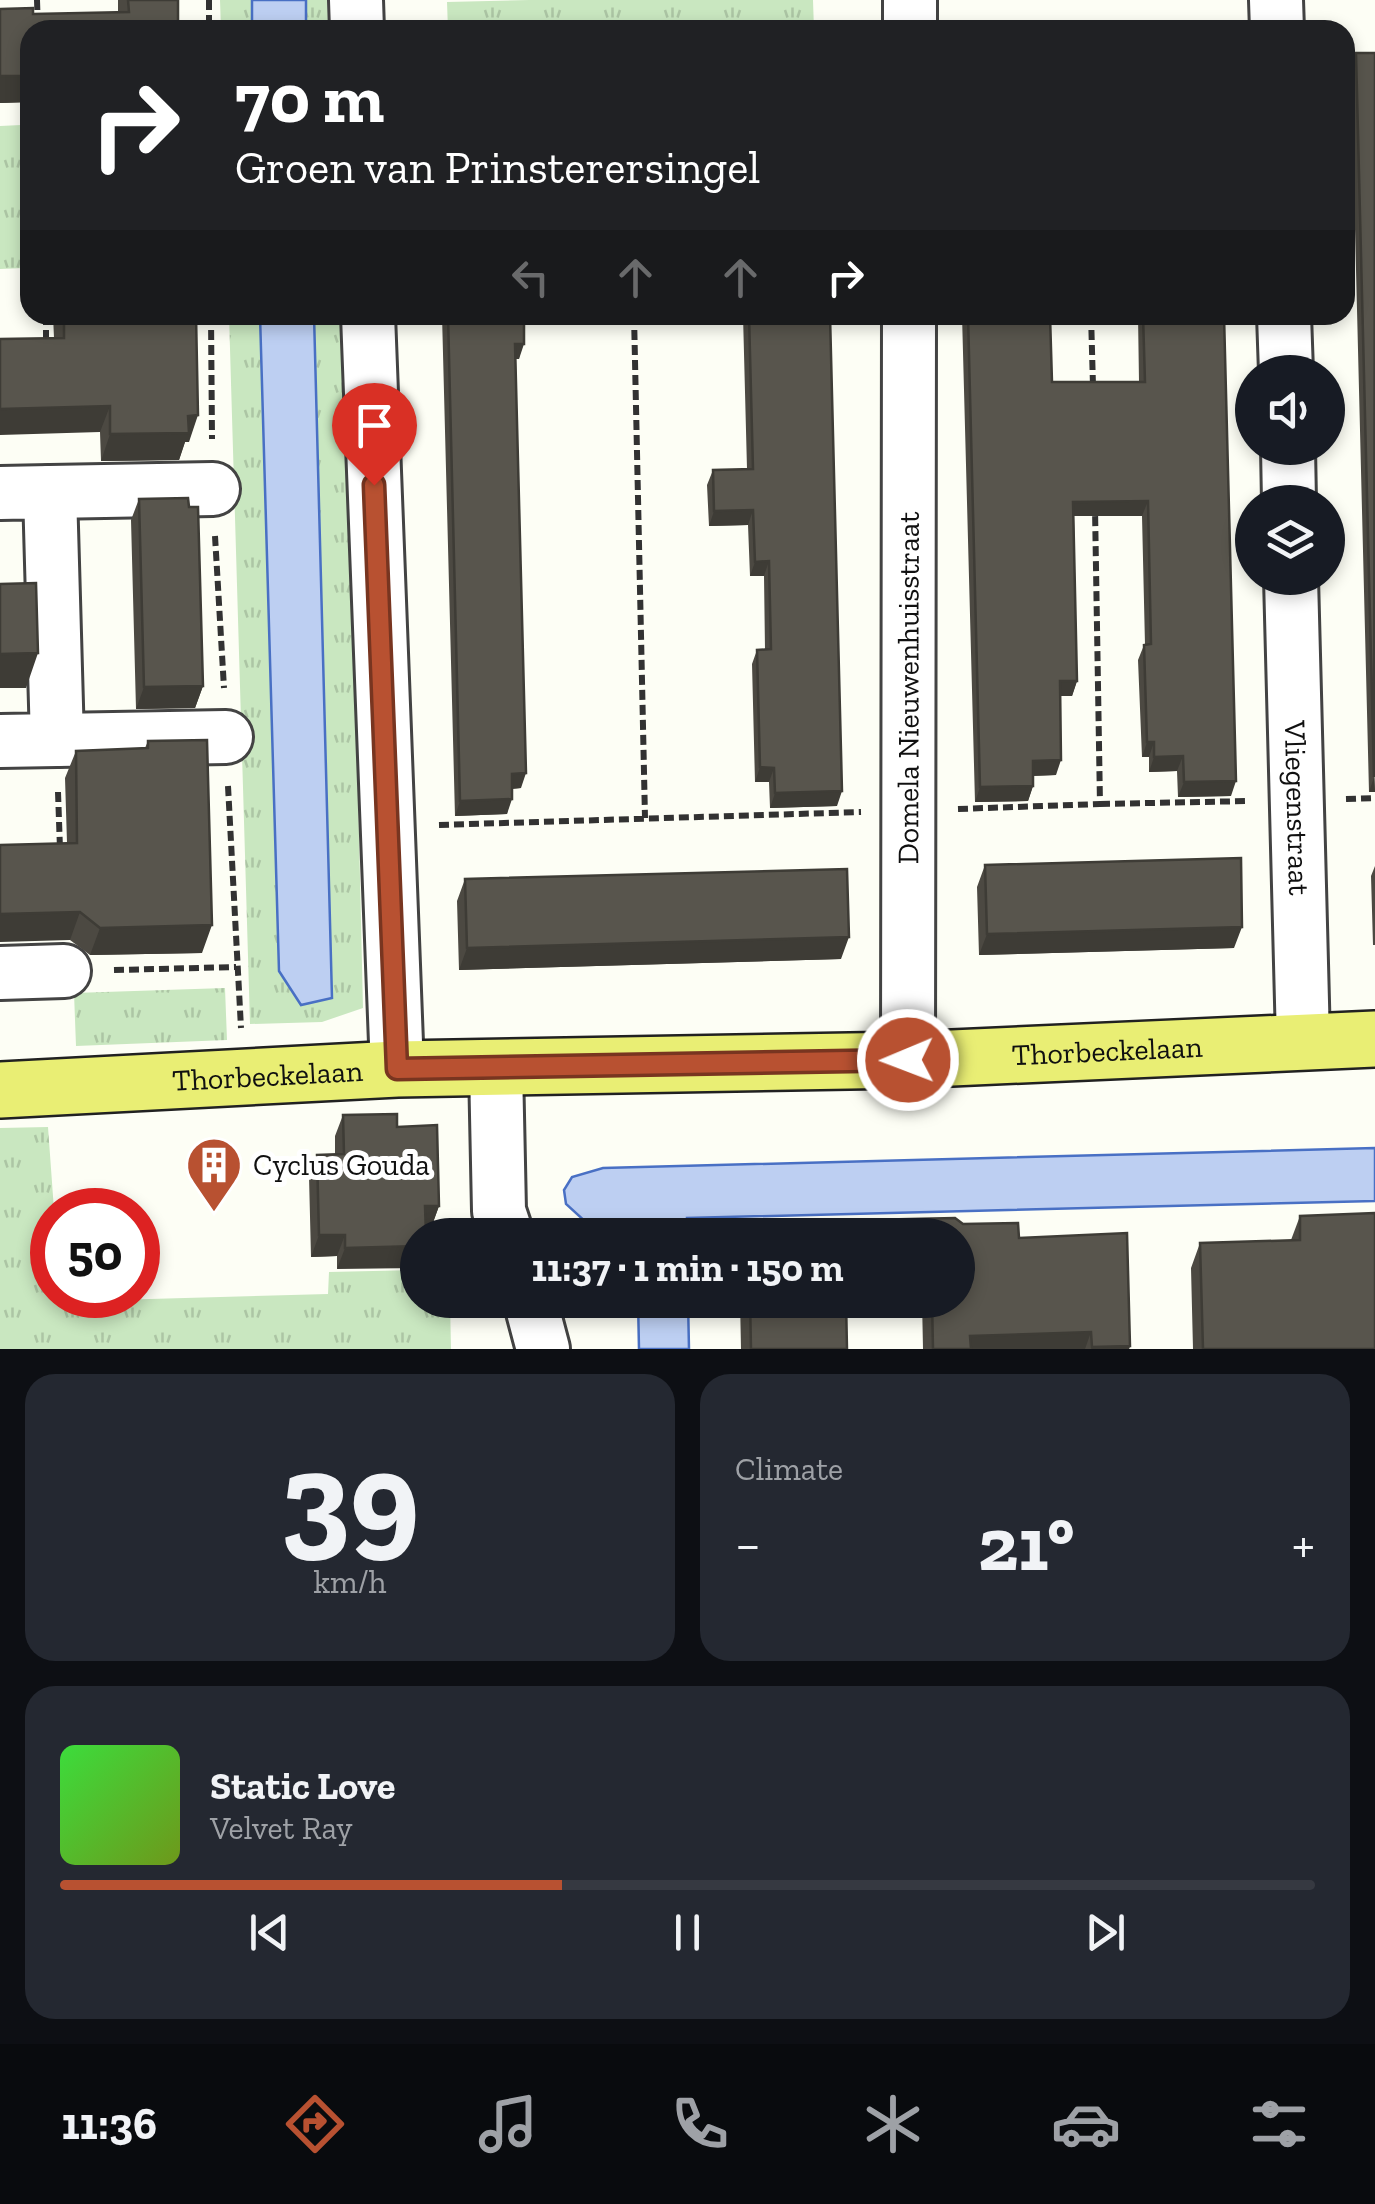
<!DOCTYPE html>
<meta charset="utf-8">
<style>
:root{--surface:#171b24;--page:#242831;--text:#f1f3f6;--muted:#9ea1a6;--line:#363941;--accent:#b85131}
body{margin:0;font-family:"Zilla Slab",serif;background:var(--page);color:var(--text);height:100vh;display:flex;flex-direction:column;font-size:38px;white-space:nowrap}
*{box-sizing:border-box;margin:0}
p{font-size:32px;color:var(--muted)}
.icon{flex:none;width:55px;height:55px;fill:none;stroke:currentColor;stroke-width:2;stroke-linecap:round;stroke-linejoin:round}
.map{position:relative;height:1349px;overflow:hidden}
.details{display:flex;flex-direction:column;gap:25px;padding:25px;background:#0d0f14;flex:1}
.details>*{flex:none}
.banner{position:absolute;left:20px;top:20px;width:1335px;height:305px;border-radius:30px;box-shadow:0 5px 15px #0003;background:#202124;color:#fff;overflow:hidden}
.controls{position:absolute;left:1235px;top:355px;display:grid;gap:20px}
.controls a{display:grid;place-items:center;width:110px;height:110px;border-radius:50%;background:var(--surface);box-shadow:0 5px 15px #0003;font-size:50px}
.speed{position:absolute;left:30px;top:1188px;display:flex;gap:20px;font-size:50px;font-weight:700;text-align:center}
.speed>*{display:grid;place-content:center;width:130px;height:130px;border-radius:50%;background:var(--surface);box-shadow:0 5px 15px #0003;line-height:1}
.speed .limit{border:15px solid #d22;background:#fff;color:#111}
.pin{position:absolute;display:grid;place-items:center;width:85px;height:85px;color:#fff;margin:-102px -42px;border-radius:50% 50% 50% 0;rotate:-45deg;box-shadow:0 0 10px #0007}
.pin .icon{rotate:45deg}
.me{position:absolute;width:110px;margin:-55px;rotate:269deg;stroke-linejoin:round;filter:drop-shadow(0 0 8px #0008)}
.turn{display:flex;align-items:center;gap:35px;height:210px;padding:0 50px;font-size:45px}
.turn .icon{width:130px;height:130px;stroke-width:2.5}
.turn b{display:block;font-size:70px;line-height:85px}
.lanes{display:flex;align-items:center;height:95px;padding:0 50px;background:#0003;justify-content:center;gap:50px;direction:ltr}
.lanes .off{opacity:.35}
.big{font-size:75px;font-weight:800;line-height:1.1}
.details .tile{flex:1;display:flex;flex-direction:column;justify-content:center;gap:15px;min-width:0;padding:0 35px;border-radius:30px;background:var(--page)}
.details .dial{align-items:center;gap:0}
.dial b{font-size:130px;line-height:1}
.song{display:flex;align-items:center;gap:30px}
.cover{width:120px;height:120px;border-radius:15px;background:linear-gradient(135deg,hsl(120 70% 55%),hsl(80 70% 35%))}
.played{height:10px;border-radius:5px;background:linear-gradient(90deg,var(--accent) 40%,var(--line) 40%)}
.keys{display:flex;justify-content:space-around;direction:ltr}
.heat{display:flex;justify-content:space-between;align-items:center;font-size:55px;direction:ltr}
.details .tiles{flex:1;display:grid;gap:25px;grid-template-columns:1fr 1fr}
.tile:last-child{grid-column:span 2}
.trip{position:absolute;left:400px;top:1218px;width:575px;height:100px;border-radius:50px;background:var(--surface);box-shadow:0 5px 15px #0003;font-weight:800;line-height:100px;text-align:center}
.dock{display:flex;height:160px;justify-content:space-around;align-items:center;background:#090b0e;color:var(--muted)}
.dock .icon{width:70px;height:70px}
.dock .active{color:var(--accent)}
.dock b{font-size:45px;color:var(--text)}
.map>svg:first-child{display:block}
</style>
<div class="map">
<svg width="1375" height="1349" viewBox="0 0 1375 1349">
<defs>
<pattern id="grass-tufts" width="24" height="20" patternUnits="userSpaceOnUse" patternTransform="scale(2.5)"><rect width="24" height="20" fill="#c9e7c0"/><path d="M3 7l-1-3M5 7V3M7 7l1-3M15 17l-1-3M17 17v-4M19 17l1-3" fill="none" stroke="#acc5a4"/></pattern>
</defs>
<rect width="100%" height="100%" fill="#fdfef5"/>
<path fill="url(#grass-tufts)" d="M220,0h119l1,30h-119z
M529,0h284l1,30h-366l-1,-28z
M21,125l3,143 -24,1v-143z
M229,315h118l16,693 -41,14 -72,2z
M225,988l2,52 -151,6 -2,-53z
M48,1127l6,83 -2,85h22l4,6 250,-7 1,-22 88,-2 1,30h32l1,49h-451v-221z"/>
<path fill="#bdcff2" stroke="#4970c4" stroke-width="2.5" d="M252,0h54v30h-54z
M260,315h54l18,683 -31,7 -22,-34z
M1375,1148v53l-688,17v17h-87l-34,-31 -2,-14 8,-13 31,-9z
M638,1300h50l1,49h-50z"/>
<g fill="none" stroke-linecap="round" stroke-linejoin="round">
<g stroke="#434343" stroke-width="58">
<g id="minor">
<path d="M356,0l1,30"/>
<path d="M1276,0l1,30"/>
<path d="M910,30v-30"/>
<path d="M368,315l29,754"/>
<path d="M1284,315l2,57"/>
<path d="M1288,448l1,54"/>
<path d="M50,492l163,-3"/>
<path d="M0,493l50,-1 7,248 -57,1"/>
<path id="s1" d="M1291,578l12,462"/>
<path d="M57,740l169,-3"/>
<path d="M0,973l64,-2"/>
<path id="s2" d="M908,1060l1,-745"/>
<path d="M496,1067l3,144 8,24"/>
<path d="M530,1300l13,49"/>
</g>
</g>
<g stroke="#212121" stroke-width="60">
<g id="major">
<path id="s3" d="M0,1090l397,-21 511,-9 467,-21"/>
</g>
</g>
<path stroke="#323232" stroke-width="6" stroke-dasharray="10 5" stroke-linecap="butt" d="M37,0l1,30
M209,0v30
M1345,59l30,-1
M46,315v29
M211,315l1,124
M634,315l11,503
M1091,315l2,71
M215,536l9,152
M228,786l13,242
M58,792l2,57
M1346,799l29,-1
M1100,804l149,-3
M958,809l142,-5 -5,-296
M439,825l422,-13
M114,970l122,-3"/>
<use href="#minor" stroke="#fff" stroke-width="52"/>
<use href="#major" stroke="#e9ee74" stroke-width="55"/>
</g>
<path fill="#4c4942" d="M118,0h60v29l-148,1v72l-30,1v-94l33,5 85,-2z
M1356,53l19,739h-6l-18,-724z
M53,315h143l-7,127h-4l-6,18 -78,1 -1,-29 -46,-94z
M442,315h82l-5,44h-3l5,429 -9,1 -5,25 -52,2z
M743,315h87l7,491 -67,2 -1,-26h-14l-3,-118 5,-14h8l-1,-74h-14l-2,-51 -39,1 -2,-41 6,-15 34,-1z
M962,315h88l2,67h87l-1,-67h86l7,481 -53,1 -1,-26 -28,1v-15h-7l-4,-97 6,-15h1l-3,-129h-68l3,165 -5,15h-12l-4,79 -23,1v10l-5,15 -53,1z
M139,499l64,187 -8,22 -59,1 -5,-189z
M148,741l54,212 -112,2 -20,-15 -5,-162 11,-27 69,-3z
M985,865l249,83 -255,7 -2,-68z
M1375,866v79h-2l-2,-69z
M465,879l376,80 -382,11 -2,-69z
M343,1115l54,12 42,79 -8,22h-5l-89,41v-13l-26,1 -2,-81 8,-21 18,-1v-18z
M1300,1216l75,133h-182l-2,-81 9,-25 91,-3z
M963,1224l56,14 111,108 -1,3h-206l-1,-49h36v-65h-198l2,-5z
M740,1300h106l1,49h-106z"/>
<path fill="#3e3c36" d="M0,76h30v26l-30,1z
M515,344h9l-5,15h-9z
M110,406l-10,26 -100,3v-26z
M198,415l-9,27h-4l-6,18 -78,1 9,-27 78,-18z
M1148,501l-6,15h-74l5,-14z
M753,510l-5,15 -39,1 5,-15z
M769,561l-5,15h-14l5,-14z
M38,653l-12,35h-26v-34z
M1060,681h17l-5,15h-17z
M203,686l-8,22 -59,1 8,-22z
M1147,742h7l-5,15h-7z
M1183,756l-6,15 -28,1 5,-15z
M1061,760l-5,15 -29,1 6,-15z
M760,767l14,1 -5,14h-14z
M526,773l-5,15 -14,1 5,-15z
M1374,777l1,15h-6z
M1236,781l-5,15 -53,1 6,-15z
M1033,786l-5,15 -53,1 5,-15z
M842,791l-5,15 -67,2 5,-15z
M512,799l-5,15 -52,2 5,-15z
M80,912l-10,28 -70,2v-28z
M212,925l-10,28 -112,2 10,-27z
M1242,927l-8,21 -255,7 8,-21z
M849,937l-8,22 -382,11 8,-22z
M425,1206h14l-8,22h-13z
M319,1235h26l-8,21 -26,1z
M418,1246v22l-81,1 8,-21z
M1091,1332l-6,17h-119l4,-13z
M1130,1346l-1,3h-38l1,-2z"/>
<path fill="#58554d" stroke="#3e3c36" stroke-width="2.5" d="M128,0h50v29l10,1h-158v46h-30v-67l33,-1v6l96,-2z
M1356,53h19l-1,724z
M64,315h132l2,100 -10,1 1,17 -79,1v-28l-110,3v-70l64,-1z
M448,315h76v29h-9l11,429 -14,1v25l-52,2z
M749,315h81l12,476 -67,2 -1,-25 -14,-1 -3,-117 14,-1 -2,-88 -14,1 -2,-52 -39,1 -1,-41 40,-1z
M968,315h82l2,67h93l-2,-67h81l12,466 -52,1 -1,-26 -29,1v-15h-7l-3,-97 7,-1 -3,-143 -75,1 4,179h-17l1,79 -28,1v25l-53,1z
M188,498l1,9h9l5,179 -59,1 -5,-188z
M36,583l2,70 -38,1v-70z
M207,740l5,185 -112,3 -20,-16 -80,2v-69l77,-2 -1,-92 72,-3v-7z
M1241,858l1,69 -255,7 -2,-69z
M847,869l2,68 -382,11 -2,-69z
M397,1114v13l40,-2 2,81h-14l1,29h-8v11l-73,2v-13h-26l-2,-80 27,-1 -1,-39z
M1375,1213v136h-172l-3,-106 100,-3v-24z
M955,1218l8,6 55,-1 1,15 108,-5 3,113 -38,1 -1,-15 -121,4 1,13h-38l-1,-49h26v-65h-195l-1,-5 51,-1 7,-8z
M750,1300h96l1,49h-96z"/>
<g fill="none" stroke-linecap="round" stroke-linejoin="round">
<g stroke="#783520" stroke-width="25">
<path id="route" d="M374,485l23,584 511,-9"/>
</g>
<use href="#route" stroke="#b85131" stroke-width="18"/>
</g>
<defs>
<g id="building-pin" transform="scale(2.875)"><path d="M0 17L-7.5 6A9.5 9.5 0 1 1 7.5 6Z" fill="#b85131" stroke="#fff"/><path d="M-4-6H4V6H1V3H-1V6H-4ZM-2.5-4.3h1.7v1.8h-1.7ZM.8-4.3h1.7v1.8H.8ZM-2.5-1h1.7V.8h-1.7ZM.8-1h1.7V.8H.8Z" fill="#fff"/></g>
</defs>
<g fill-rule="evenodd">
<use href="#building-pin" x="214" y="1165"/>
</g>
<g text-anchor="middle" stroke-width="10" stroke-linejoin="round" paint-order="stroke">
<g font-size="30" fill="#101010" stroke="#fff">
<text dy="10" stroke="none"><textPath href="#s2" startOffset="372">Domela Nieuwenhuisstraat</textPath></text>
<text dy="10" stroke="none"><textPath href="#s1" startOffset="230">Vliegenstraat</textPath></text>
<text dy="10" stroke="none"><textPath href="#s3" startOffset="1108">Thorbeckelaan</textPath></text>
<text dy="10" stroke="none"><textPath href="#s3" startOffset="268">Thorbeckelaan</textPath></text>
</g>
<g font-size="30" fill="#101010" stroke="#fff" text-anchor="start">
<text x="253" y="1175">Cyclus Gouda</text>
</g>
</g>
</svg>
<div class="controls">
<a><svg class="icon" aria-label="sound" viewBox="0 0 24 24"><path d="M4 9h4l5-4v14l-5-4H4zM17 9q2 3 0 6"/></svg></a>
<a><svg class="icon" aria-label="layers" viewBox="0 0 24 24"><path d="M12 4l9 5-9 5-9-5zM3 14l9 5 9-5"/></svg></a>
</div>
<div class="speed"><div class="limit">50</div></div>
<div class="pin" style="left:374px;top:485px;background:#d93025"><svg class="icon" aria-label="arrive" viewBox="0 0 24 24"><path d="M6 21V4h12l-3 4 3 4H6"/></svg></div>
<svg class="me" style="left:908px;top:1060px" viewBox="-20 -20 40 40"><circle r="17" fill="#b85131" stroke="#fff" stroke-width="3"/><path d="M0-11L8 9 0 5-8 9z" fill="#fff"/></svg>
<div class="trip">11:37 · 1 min · 150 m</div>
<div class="banner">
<div class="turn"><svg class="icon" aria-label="right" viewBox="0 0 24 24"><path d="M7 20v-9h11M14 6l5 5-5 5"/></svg><div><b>70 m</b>Groen van Prinsterersingel</div></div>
<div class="lanes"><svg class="icon off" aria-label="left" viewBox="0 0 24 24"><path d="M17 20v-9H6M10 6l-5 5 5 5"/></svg><svg class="icon off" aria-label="ahead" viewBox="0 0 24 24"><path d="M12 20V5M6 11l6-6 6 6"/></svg><svg class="icon off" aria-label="ahead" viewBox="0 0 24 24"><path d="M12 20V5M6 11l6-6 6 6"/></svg><svg class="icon" aria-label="right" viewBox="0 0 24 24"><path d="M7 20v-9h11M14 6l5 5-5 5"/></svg></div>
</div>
</div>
<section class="details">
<div class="tiles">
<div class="tile dial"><b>39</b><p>km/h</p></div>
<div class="tile"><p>Climate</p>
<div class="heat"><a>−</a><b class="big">21°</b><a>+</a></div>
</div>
<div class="tile">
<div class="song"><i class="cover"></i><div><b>Static Love</b><p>Velvet Ray</p></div></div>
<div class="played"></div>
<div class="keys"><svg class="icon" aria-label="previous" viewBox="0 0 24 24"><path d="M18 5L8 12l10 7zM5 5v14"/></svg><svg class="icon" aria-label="pause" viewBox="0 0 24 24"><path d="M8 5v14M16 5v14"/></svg><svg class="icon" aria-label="next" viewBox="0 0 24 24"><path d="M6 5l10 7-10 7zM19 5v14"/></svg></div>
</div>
</div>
</section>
<nav class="dock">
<b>11:36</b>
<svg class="icon active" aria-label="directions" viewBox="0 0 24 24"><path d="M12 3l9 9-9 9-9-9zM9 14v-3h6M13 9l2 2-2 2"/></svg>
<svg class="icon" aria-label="music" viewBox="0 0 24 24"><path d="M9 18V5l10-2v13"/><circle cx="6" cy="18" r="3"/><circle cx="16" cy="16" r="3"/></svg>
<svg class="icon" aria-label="phone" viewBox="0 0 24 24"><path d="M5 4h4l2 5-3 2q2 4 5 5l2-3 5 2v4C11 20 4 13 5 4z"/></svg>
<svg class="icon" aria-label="climate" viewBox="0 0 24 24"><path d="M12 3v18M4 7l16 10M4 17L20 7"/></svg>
<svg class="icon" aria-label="car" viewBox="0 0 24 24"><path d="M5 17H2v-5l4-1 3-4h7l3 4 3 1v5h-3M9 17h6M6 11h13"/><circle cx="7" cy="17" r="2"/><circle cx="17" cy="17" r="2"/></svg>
<svg class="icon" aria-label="filters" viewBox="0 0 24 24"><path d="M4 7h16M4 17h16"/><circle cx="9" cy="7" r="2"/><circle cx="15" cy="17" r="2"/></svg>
</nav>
